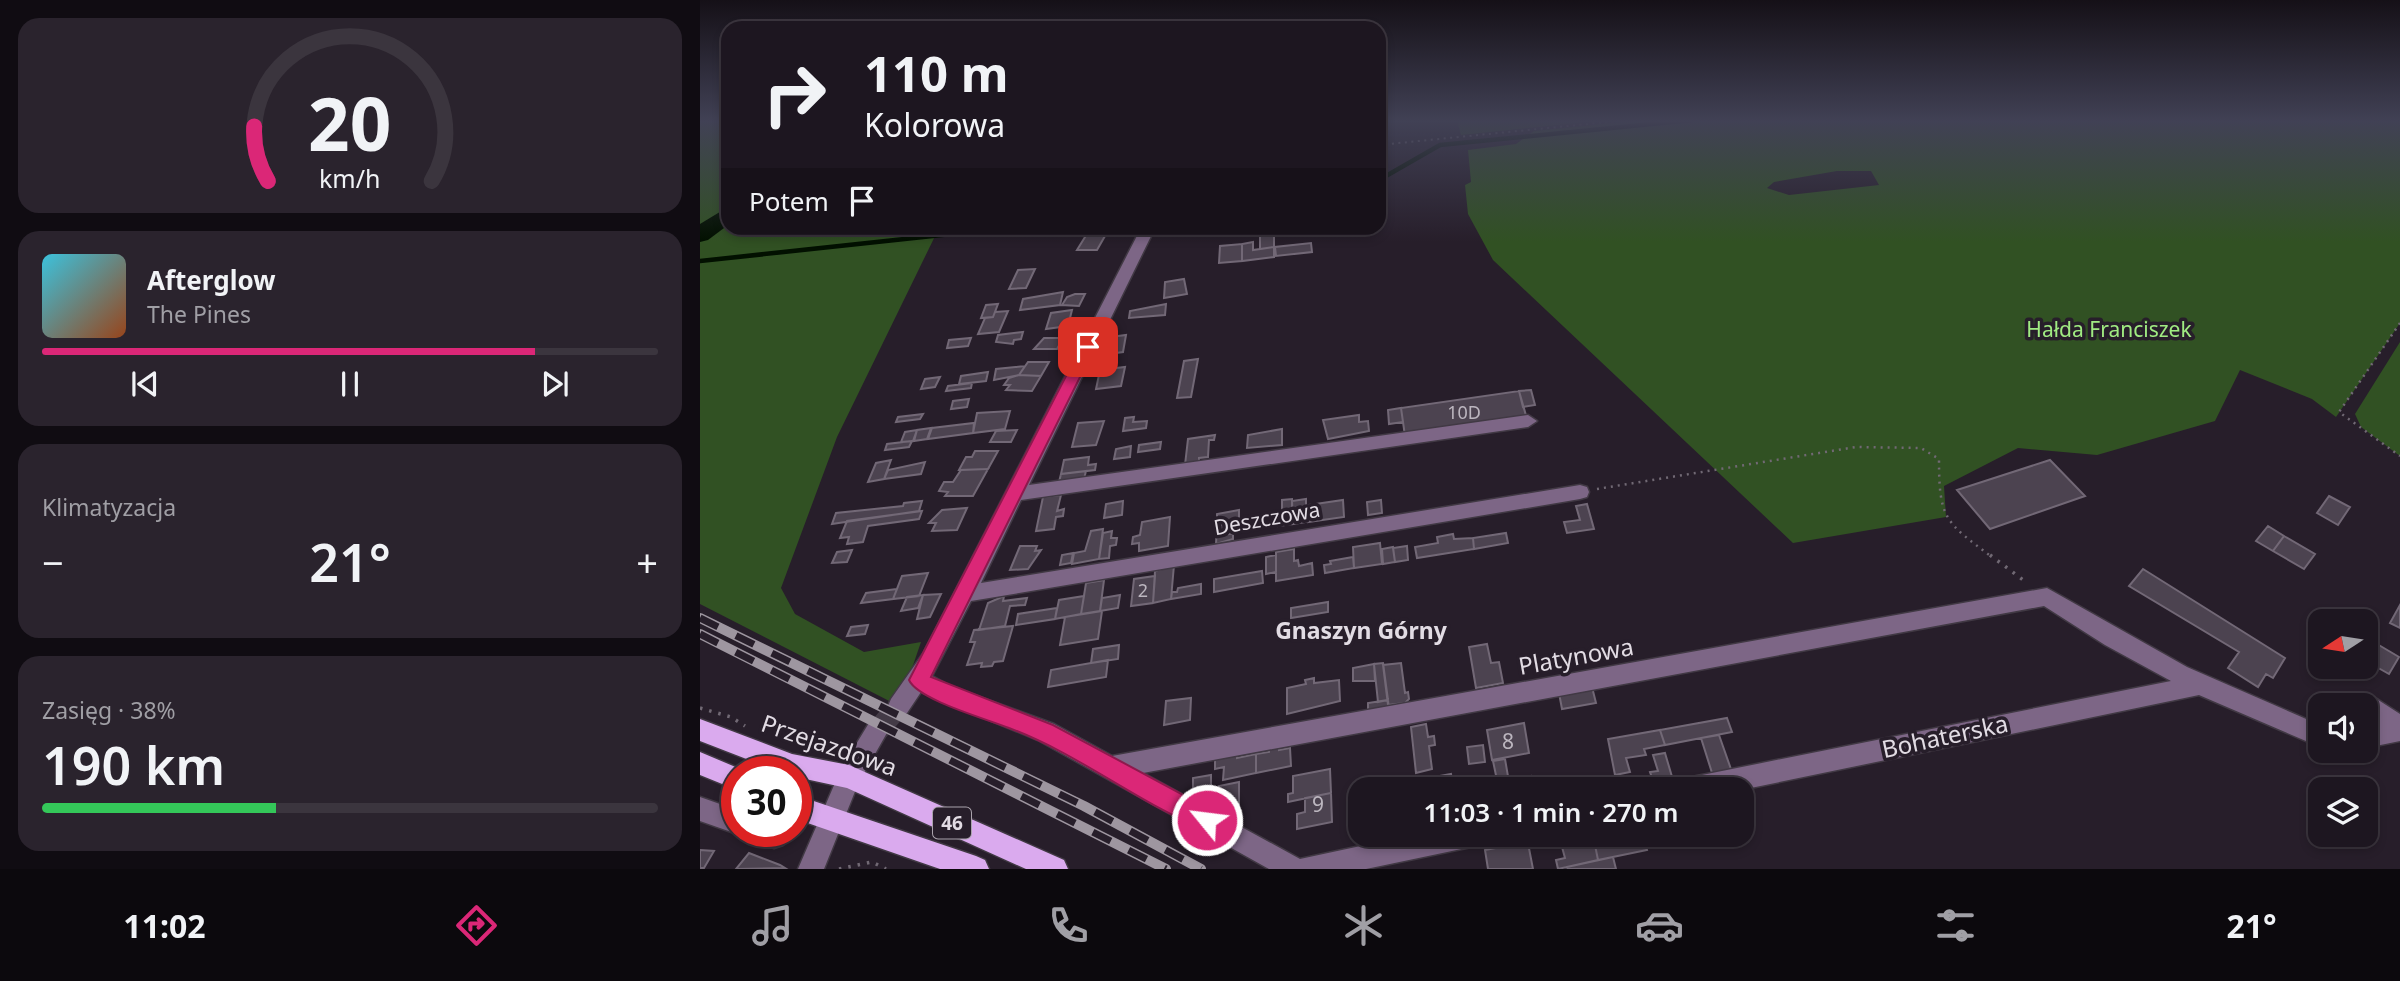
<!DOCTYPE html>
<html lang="pl">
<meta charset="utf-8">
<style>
:root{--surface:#1d1620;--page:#2a232d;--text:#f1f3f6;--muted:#a09fa5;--line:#3b353e;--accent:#db2777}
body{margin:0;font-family:"Noto Sans",sans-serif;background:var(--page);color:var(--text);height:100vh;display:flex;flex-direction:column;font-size:26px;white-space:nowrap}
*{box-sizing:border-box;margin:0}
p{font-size:23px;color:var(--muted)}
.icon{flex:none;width:38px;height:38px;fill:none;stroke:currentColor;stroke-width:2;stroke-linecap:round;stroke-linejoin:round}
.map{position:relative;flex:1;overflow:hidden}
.side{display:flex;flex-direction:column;gap:18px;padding:18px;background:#100c12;width:700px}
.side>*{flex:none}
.banner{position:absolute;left:21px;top:21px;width:665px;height:214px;border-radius:21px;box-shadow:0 4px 10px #0003,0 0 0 2px var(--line);background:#1d1620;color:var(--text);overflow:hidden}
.needle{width:46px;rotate:258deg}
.tools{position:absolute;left:1608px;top:609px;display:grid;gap:14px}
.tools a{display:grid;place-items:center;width:70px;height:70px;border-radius:14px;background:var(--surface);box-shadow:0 4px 10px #0003,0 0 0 2px var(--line);font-size:35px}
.speed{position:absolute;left:21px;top:756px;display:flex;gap:14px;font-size:35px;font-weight:700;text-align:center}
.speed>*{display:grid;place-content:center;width:91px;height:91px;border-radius:50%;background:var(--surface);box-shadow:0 4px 10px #0003,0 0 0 2px var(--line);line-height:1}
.speed .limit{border:10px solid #d22;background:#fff;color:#111}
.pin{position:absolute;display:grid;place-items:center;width:60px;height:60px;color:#fff;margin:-30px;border-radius:14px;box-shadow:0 4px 10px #0006}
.me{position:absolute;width:77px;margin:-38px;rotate:299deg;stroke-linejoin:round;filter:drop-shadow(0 0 5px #0008)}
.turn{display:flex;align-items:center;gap:24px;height:147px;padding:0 28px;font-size:32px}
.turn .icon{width:91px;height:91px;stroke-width:2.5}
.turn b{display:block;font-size:49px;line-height:60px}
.then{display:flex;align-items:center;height:66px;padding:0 28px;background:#0003;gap:14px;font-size:26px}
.big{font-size:52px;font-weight:600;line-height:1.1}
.side .tile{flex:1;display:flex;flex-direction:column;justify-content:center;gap:10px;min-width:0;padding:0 24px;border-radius:21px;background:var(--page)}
.side .dial{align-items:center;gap:0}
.dial svg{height:182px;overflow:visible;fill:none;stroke:var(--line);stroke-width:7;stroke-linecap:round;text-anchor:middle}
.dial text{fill:var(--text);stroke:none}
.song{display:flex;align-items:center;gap:21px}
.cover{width:84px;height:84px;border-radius:10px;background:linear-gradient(135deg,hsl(190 70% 55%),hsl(20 70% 35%))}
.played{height:7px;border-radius:4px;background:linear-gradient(90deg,var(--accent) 80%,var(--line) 80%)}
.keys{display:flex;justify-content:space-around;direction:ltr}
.heat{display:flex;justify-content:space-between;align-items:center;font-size:38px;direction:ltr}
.charge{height:10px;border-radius:5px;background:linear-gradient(90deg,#34c759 38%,var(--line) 0)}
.trip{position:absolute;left:648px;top:777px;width:406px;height:70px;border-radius:21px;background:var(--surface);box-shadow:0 4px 10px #0003,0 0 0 2px var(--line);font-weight:600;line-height:70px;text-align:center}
.tab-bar{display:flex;height:112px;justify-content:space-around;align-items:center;background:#0c090d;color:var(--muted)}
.tab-bar .icon{width:49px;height:49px}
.tab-bar .current{color:var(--accent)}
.tab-bar b{font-size:32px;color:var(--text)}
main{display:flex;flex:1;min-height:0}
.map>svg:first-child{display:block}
</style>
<main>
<section class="side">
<div class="tile dial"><svg viewBox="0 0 100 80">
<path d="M14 69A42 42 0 1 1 86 69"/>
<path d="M14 69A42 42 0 0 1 8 45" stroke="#db2777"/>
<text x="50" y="56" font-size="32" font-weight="700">20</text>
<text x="50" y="72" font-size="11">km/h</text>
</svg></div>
<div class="tile">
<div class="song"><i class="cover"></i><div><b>Afterglow</b><p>The Pines</p></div></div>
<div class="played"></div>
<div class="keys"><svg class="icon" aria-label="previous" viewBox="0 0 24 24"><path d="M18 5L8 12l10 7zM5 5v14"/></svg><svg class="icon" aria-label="pause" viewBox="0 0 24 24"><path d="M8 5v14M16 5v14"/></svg><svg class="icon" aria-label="next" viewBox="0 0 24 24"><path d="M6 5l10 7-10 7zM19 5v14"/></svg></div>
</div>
<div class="tile"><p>Klimatyzacja</p>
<div class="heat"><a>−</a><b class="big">21°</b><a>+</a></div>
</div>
<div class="tile"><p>Zasięg · 38%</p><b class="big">190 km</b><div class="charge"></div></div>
</section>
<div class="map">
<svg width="1700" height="869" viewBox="0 0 1700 869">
<rect width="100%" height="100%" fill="#271e2a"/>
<path fill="#315123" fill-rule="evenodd" d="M0,120h28v108h211l-102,209 -56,151 14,26 69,38 57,-10 -22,64 -199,-102z
M757,120h148l-144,15z
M941,120h759v203l-64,94 -24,-18 -72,-29 -25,51 -118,34 -79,-7 -74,38 2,31 -153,26 -300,-283 -25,-46 -3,-29 6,-3 -3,-32 48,-6 18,-13zM1137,171h34l8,14 -90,10 -22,-7 7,-6z
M1700,342v114l-39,-29 -6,-13z"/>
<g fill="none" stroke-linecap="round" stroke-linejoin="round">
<path stroke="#021000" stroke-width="4.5" d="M679,180l61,-35 252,-25
M0,261l307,-33"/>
<path fill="#021000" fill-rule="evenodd" d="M28,207v18l-20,15 -8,2v-18z"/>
</g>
<path fill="#4c4350" stroke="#726876" stroke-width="2" d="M560,228h14v19l-14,2z
M582,228h69l-69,8z
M390,229h19l-12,21h-20z
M553,242v8l21,-3v10l-32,4v-17z
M611,243l1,9 -36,4 -1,-9z
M542,244v17l-23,2 1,-17z
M335,269l-9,19 -17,1 9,-19z
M484,279l3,15 -23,4 1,-16z
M363,292l-3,13 -40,5 3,-11z
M375,294h10l-6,12 -17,-1 5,-8z
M298,304l-5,13 -12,1 5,-13z
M466,304l-1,11 -36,3 1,-7z
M372,310l-4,16 -22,3 5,-16z
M308,311l-9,21 -21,2 7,-16 8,-1 2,-5z
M323,332l-2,7 -7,1 -1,4 -17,-2 2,-7z
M426,335l-3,17 -15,2 3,-17z
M271,338l-3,8 -21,2 2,-8z
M344,338h19l-6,11h-23z
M498,359l-7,38 -14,1 7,-37z
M328,362h21l-8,14 -22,-1z
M325,366l-6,9 -25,5 2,-11z
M425,367l-4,19 -25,3 4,-19z
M288,372l-2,9 -27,3 2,-8z
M319,375l22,1 -9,15 -26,-1 4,-5h-6l5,-7z
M240,377l-5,10 -14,2 4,-10z
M272,383l-1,5 -25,3 2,-5z
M831,390l4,15 -12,2 -4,-16z
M819,391l8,28 -122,17 -4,-28z
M269,399l-2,8 -16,2 2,-8z
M701,408l2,14 -14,2 -1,-14z
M310,411l-5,18 -32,4 4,-20z
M223,414l-3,5 -24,3 2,-5z
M659,415v7l9,-1 1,10 -41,8 -5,-19z
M434,417l-1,5 14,-1 -1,7 -23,3 2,-13z
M404,421l-8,24 -24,2 6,-24z
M274,423l-1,10 -45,6 4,-11z
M231,428l-4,11 -13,2 3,-11z
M582,429v16l-35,3 1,-13z
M217,430l-4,11 -12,1 4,-10z
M317,430l-6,12h-21l6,-11z
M515,435l-1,5h-5l-1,17 -9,1v5l-14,2 3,-26z
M212,441l-3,6 -24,3 2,-6z
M461,442l-1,7 -22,3 1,-7z
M431,446l-1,11 -16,2 2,-10z
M275,451h23l-10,18 -29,1 7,-13h6z
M389,457l-1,8 8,-1 -1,6 -34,4 3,-14z
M191,460l-7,19 -16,3 8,-19z
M1350,460l35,36 -95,33 -33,-39z
M225,462l-4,12 -37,5 4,-9z
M288,469l-15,27h-28l3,-4 -9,-1 5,-9h9l8,-12z
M386,471l-3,12 -25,3 3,-12z
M361,495l-4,16 7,-2 -1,7 -7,1 -2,12 -18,2 7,-34z
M1629,496l21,11 -12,18 -21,-12z
M592,499v11l-10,2v-12z
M606,499v23l-13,2 -1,-23z
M643,500l1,17 -36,5v-17z
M681,500l1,13 -14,2 -1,-13z
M222,501l-3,10 -87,13 4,-11 67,-7 1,-3z
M423,501l-1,14 -18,3 2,-14z
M887,504l7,25 -27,4 -3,-11 16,-2 -4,-14z
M267,508l-10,22 -25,1 4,-8h-7l13,-13z
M539,510v12l-22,3v-11z
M592,510l1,14 -15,2v-13z
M222,511l-3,8 -51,7 -5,16 -16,2 2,-7 -9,1 7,-17z
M470,517l-2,29 -29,5v-8l-7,1 1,-7 7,-2 2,-13z
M529,523v11l4,-1v6l-17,5 1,-19z
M1568,526l16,10 -11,15 -17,-10z
M403,529l-4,30 -27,5 2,-11 11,-2 6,-20z
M412,531l-1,7h6l-1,7 -6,1 -1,12 -10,1 4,-26z
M806,533l2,10 -34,6 -1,-11z
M753,534l1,5 19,-1 1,11 -57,9 -2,-11 23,-4 -1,-6z
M1584,536l31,18 -11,15 -31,-18z
M680,543l2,21 -28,4 -1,-21z
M320,546h17l-2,5 6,-1 -13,19 -18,1z
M707,546l1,14 -13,2 -2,-14z
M693,547l2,15 -12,2 -1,-15z
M594,549v12l4,-1 1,6 13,-3 1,12 -37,6v-29z
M152,550l-5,12 -15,1 5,-11z
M373,553l-2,10 -11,2 2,-10z
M576,555v17l-10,2v-17z
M653,557l1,11 -29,5 -1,-8 7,-1 -1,-3z
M474,565l-3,34 -18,4 2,-32z
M1443,569l142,89 -12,20 -7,-4 -8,13 -30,-19 11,-16 -110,-66z
M562,571l1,12 -49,9v-13z
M228,573l-9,23 -26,3 9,-23z
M455,576l-2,27 -22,3 3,-27z
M404,580l-4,31 -19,3 5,-31z
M501,584v10l-30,5 1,-7h5l1,-4z
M197,589l-4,10 -32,4 5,-10z
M241,594l-11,23 -13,2 6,-24z
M223,595l-5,13 -17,3 6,-14z
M420,595l-2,13 -18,3 2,-13z
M304,596l-1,5 24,-3 -2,7 -15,1 -5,20 -26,4 9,-27z
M384,596l-3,18 -26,5 4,-19z
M628,602v10l-37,6v-10z
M1700,605v23l-10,-5z
M357,608l-2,11 -39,6 2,-11z
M402,611l-4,28 -38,6 5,-28z
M168,625l-3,9 -18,2 4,-9z
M313,626l-10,35 -9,1 -2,4 -11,1 1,-4 -15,2 8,-23h-5l4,-12z
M1672,641l27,16 -10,17 -23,-13v-10z
M787,644l4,19 8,-1 4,21 -27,5 -7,-41z
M419,645l-1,14 -27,4 2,-14z
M408,660l-2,17 -58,10 3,-17z
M683,663l5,37 -10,2 -4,-38z
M701,663l4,30 3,-1 1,7 -4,4 -17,2 -5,-40z
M674,664l1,17h-22v-13z
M614,678v5l25,-3 1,21 -53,13v-26l19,-4 -1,-4z
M892,687l4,16 -34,6 -3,-16z
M491,698l-1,22 -26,5 2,-24z
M688,700l1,11 -21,3v-11z
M1027,718l5,14 -67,13 -5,-15z
M824,723l5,30 -37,7 -5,-30z
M726,724l2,13 6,-1 1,9 -6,1 3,23 -16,4 -5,-46z
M960,730l5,15 -21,4 2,6 -20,3 4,14 -15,3 -7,-36z
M1019,735l13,37 -19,4 -12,-38z
M579,744v6l11,-2 1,18 -35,7v-19l13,-2v-6z
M783,745l2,17 -16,2 -2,-17z
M537,753v5l19,-4v19l-33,7 1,-13 -9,2v-13z
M965,753l10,34 -19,2 -6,-17 8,-1 -5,-16z
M805,759l4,23 -11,3 -5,-24z
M630,769l1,24 -43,9v-8l5,-1v-17z
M751,774l2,15h-17l-2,-12z
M511,775v11l-18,3v-11z
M831,776l2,13h-31l-1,-7z
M539,782v30l-20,5v-31z
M631,793l1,29 -35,7v-15l8,-2v-14z
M663,835h46v3l-45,8z
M893,835h50l4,15 -49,10z
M827,838l6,31h-45l-3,-19 11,-2 -1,-4z
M894,840l4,20 -40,9 -2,-9 9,-2 -3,-11z
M0,850l14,1 -10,17h-4z
M49,853l31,12 5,3 -49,1z
M913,857l3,12h-48l-1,-2z"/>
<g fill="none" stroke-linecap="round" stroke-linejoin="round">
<path stroke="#433a46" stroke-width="22" stroke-dasharray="22 11" stroke-linecap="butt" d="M177,731l22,-25"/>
<g stroke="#413944" stroke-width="3">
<path id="minor" d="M441,228h14l-126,257 499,-70 9,6 -9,6 -507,73 -40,83 599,-98 7,2 2,5 -2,5 -7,2 -609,102 -39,75 20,11 102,37 58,32 935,-168 140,79 133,58v22l-121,-52 -458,95 -61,-1 4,-8 8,-4 479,-96 -66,-36 -61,-39 -901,167 157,86 112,-24h71l-3,9 -9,3 -105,22h-97l-231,-129 -117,-48 -14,21 -8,3 -8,-3 -3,-7 3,-7 33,-47z
M1669,694l31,20v27l-34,7v-22l12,-2 -12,-9v-10l-8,-1 3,-7z
M177,720l8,3 3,8 -30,53 -34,85h-26l43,-100 28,-46z
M0,797l37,13v21h7l-7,3 -37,-13z
M49,831h35l2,5 -3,9 -9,3 -22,-8z"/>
</g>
<g stroke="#413944" stroke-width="3">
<path id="major" d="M0,719l92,35 57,11 215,95 4,9h-42l-179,-81 -51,-11v-5h-16l-80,-31z
M0,752l45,19 -8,1v18l-37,-15z
M96,795l180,61 9,4 4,9h-49l-144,-50z"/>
</g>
<path stroke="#716974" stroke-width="2" stroke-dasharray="2 4.5" stroke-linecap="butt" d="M679,145l248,-25"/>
<path stroke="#716974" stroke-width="2.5" stroke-dasharray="2 5" stroke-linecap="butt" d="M1700,323l-61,89 61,44
M897,489l259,-42 65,1 18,11c0,60 6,63 53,98"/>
<path stroke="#716974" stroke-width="3.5" stroke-dasharray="2.5 7" stroke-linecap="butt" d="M1290,555l37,28
M0,708l31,9 14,9
M139,869l33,-7 14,7"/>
<use href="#minor" fill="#7d6686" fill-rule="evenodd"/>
<use href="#major" fill="#daaaee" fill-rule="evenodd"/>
<g stroke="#9e96a0" stroke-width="10">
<path id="rail" d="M0,618l384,188 117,63
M0,634l466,235"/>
</g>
<use href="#rail" stroke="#271e2a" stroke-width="7" stroke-dasharray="20" stroke-linecap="butt"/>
</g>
<linearGradient id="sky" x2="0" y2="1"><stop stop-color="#151017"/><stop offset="0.5" stop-color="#414155"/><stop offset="1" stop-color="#414155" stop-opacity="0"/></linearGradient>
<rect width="1700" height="242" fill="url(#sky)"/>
<path fill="#db2777" stroke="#8e194d" stroke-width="2" d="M388,342l7,5 -164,330 122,48 162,87 3,8 -3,8 -8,3c-69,-28 -128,-77 -198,-103 -22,-9 -91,-28 -100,-48l172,-333z"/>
<g text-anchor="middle" stroke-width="7" stroke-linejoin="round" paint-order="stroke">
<g font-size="18" fill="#bcb6bf">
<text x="764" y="419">10D</text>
<text x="443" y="597">2</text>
</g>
<rect fill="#271e2a" stroke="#aaa3ac" stroke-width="2" x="233" y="807.5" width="38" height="31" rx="5"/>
<g font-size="19" font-weight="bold" fill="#e2dce4">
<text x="252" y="830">46</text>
</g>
<g font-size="21" fill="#a0eb82" stroke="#271e2a">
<text x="1409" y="337">Hałda Franciszek</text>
</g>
<g font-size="21" fill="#e2dce4" stroke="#271e2a">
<text transform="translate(567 519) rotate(-10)" y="7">Deszczowa</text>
</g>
<g font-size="21" fill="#bcb6bf">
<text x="808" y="749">8</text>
<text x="618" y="812">9</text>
</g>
<g font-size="23" font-weight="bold" fill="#e2dce4" stroke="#271e2a">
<text x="661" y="639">Gnaszyn Górny</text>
</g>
<g font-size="24" fill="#e2dce4" stroke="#271e2a">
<text transform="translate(876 657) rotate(-10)" y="8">Platynowa</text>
<text transform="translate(1245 737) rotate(-12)" y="8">Bohaterska</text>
<text transform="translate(129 746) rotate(19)" y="8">Przejazdowa</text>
</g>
</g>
</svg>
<div class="tools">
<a><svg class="needle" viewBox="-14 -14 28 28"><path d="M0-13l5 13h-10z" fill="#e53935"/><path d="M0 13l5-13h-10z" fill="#a09fa5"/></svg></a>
<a><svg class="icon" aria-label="sound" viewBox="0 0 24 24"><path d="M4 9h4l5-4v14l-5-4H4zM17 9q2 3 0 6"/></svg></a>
<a><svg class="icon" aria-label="layers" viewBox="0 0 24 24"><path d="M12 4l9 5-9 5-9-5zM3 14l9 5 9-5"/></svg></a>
</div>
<div class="speed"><div class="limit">30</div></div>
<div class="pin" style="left:388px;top:347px;background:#d93025"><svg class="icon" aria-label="arrive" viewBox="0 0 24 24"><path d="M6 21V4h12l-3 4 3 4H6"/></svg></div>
<svg class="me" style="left:507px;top:820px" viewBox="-20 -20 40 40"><circle r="17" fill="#db2777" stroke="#fff" stroke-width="3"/><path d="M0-11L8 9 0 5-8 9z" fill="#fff"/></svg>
<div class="trip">11:03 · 1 min · 270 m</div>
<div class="banner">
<div class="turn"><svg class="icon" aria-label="right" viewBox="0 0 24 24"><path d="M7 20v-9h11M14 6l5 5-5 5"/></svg><div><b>110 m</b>Kolorowa</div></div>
<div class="then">Potem<svg class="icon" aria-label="arrive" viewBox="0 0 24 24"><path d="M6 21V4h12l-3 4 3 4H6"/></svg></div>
</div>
</div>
</main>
<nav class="tab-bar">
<b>11:02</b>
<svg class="icon current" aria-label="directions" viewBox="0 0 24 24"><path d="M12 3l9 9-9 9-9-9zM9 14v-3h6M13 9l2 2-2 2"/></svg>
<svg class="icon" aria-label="music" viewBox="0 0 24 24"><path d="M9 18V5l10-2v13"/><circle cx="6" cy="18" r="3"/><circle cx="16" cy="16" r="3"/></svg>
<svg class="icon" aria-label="phone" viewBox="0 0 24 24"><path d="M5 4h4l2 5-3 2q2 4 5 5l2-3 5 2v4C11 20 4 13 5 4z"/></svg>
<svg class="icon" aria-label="climate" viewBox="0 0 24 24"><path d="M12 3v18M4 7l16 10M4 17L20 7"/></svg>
<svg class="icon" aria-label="car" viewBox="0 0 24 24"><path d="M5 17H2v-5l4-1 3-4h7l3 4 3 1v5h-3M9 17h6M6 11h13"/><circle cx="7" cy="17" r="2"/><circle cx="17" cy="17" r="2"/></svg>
<svg class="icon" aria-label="filters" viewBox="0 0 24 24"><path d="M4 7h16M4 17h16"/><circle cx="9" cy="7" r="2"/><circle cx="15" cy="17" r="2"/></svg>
<b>21°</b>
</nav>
